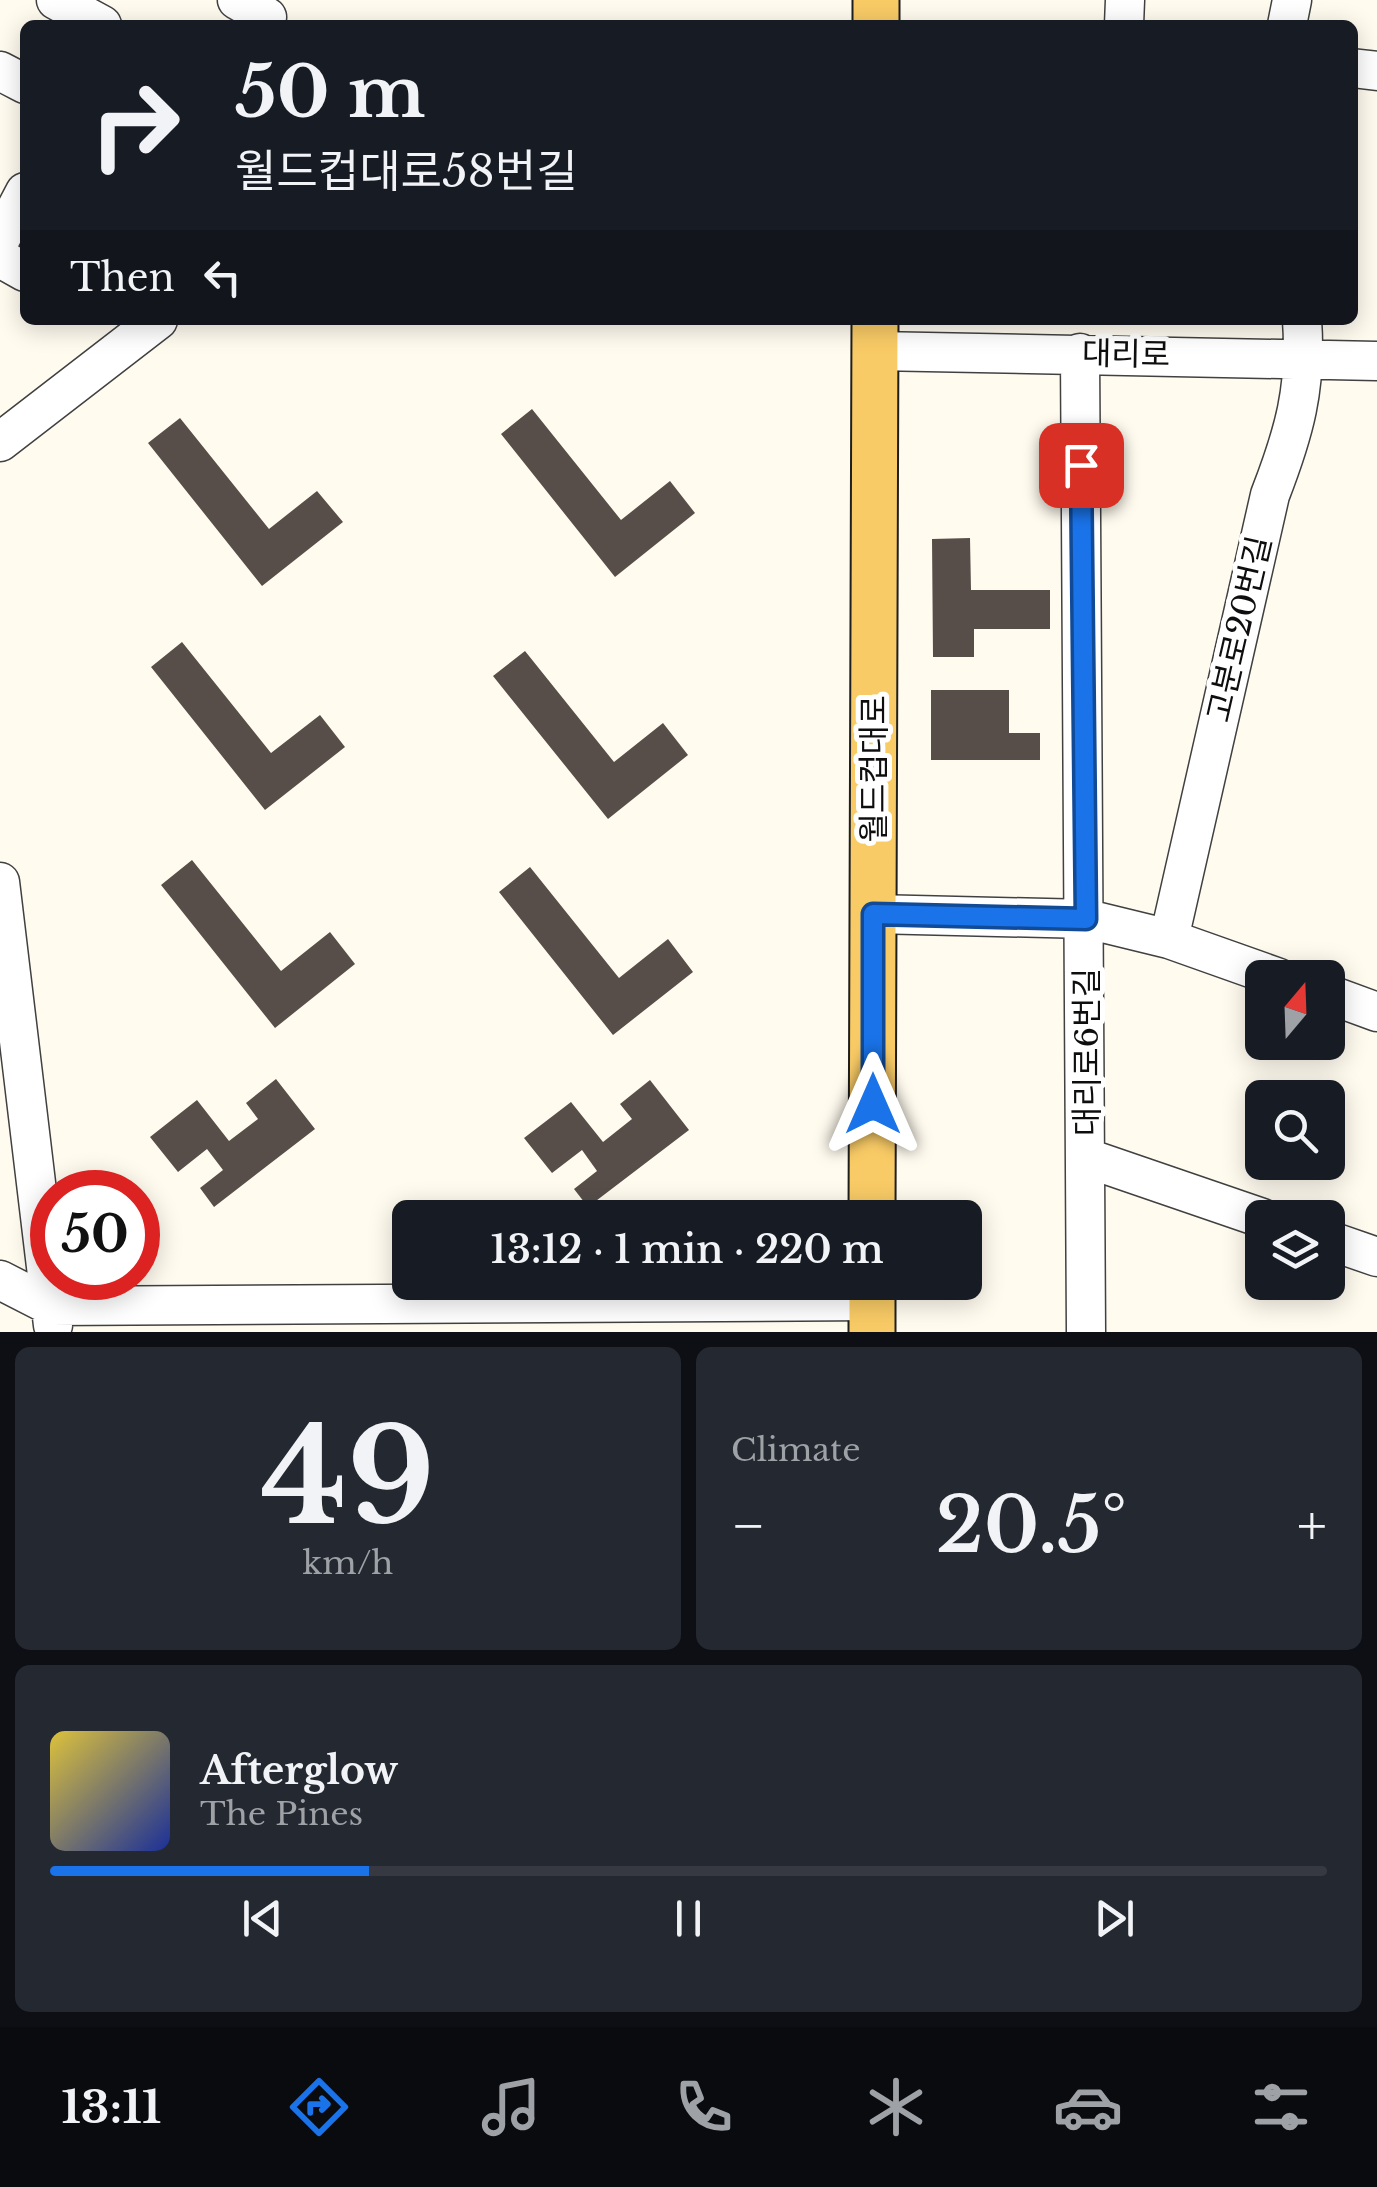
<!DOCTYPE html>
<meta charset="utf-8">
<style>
:root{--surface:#171b24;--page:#242831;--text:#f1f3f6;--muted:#9ea1a6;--line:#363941;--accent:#1a73e8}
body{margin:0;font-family:"Libre Baskerville","Noto Sans KR",serif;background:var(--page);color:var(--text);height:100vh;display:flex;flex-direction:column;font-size:38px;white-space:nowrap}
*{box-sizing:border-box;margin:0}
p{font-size:32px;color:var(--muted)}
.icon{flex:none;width:55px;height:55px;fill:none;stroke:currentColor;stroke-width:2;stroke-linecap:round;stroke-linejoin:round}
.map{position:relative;height:1332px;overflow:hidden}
.side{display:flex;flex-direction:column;gap:15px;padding:15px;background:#0d0f14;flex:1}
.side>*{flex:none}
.banner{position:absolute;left:20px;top:20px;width:1338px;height:305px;border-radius:15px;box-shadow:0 5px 25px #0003;background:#171b24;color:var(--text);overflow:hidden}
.needle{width:65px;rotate:19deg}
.tools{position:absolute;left:1245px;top:960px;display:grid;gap:20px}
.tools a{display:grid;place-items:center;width:100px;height:100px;border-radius:15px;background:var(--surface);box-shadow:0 5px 25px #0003;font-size:50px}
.speed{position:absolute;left:30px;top:1170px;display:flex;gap:20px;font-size:50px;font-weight:700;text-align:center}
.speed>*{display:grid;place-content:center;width:130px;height:130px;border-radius:50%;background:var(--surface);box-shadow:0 5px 25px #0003;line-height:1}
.speed .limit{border:15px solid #d22;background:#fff;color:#111}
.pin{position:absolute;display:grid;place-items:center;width:85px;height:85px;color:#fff;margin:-42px;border-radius:20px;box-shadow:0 5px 15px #0006}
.me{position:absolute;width:110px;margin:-55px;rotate:0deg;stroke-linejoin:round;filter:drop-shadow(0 0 8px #0008)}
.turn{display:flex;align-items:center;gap:35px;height:210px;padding:0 50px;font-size:45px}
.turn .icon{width:130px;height:130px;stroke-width:2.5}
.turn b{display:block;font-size:70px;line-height:85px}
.then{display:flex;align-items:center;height:95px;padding:0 50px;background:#0003;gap:20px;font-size:38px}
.big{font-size:75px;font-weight:600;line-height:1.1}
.side .card{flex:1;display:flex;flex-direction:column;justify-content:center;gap:15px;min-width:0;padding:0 35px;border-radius:15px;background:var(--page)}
.side .dial{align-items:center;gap:0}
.dial b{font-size:130px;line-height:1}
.song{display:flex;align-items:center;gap:30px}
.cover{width:120px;height:120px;border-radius:15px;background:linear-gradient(135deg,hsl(50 70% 55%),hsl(230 70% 35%))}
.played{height:10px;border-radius:5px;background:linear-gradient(90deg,var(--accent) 25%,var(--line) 25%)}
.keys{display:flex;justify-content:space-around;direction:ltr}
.heat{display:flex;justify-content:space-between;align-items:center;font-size:55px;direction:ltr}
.side .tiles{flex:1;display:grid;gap:15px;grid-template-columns:1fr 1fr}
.card:last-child{grid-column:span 2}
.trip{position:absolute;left:392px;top:1200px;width:590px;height:100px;border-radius:15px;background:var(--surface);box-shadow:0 5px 25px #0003;font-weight:600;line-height:100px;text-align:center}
.dock{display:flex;height:160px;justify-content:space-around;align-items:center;background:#090b0e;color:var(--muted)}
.dock .icon{width:70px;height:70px}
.dock .active{color:var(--accent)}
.dock b{font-size:45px;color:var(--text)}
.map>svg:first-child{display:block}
</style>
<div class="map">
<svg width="1377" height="1332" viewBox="0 0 1377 1332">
<rect width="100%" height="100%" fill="#fffbef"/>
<path fill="#574e4a" d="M532,409l89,111 49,-39 25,32 -80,64 -114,-143z
M180,418l89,111 48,-38 26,31 -81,64 -114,-143z
M970,538l1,52h79v39h-76v28h-41l-1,-118z
M182,642l89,111 49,-38 25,32 -80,63 -114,-143z
M525,651l89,111 49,-39 25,32 -80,64 -115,-143z
M931,690h78v43h31v27h-109z
M192,860l89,111 49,-39 25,32 -80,64 -114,-143z
M530,867l89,111 49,-39 25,33 -80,63 -114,-143z
M276,1079l39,50 -101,78 -14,-19 23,-18 -16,-21 -29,23 -28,-35 47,-37 32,41 29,-22 -12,-16z
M650,1080l39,50 -101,77 -14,-18 23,-18 -15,-21 -30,23 -28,-35 47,-36 32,40 29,-23 -12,-15z"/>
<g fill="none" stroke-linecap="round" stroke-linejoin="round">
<g stroke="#414141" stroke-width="41">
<path id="minor" d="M56,0l46,25
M237,0l30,17
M1124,25l1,-25
M1287,25l5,-25
M1352,68l25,3
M0,71l25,13
M0,240l25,-48
M0,258l25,14
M875,351l502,10
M1080,353l6,979
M0,442l158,-122
M0,882l53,443
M873,914l214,5 82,20 110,39
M1169,939l101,-444c24,-62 37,-107 32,-175
M1328,994l49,18
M1087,1158l175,60
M1328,1240l49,17
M0,1280l51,26 821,-5"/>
</g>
<g stroke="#1f1f1f" stroke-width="49">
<path id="major" d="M876,25v-25
M872,1218l3,-898
M872,1332v-50"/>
</g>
<use href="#minor" stroke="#fff" stroke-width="38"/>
<use href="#major" stroke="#f9cb66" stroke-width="45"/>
</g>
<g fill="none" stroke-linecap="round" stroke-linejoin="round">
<g stroke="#114b97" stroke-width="25">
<path id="route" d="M873,1104v-190l213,5 -5,-454"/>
</g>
<use href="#route" stroke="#1a73e8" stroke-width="18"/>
</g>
<g text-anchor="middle" stroke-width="10" stroke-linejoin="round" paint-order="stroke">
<g font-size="32" fill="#0e0e0e" stroke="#fff">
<text transform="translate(1126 354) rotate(1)" y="11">대리로</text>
<text transform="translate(1239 629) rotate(-77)" y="11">고분로20번길</text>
<text transform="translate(874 769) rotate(-90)" y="11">월드컵대로</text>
<text transform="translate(1087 1052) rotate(-90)" y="11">대리로6번길</text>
</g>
</g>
</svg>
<div class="tools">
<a><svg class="needle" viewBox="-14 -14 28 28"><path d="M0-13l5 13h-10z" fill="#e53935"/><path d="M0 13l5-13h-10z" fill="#9ea1a6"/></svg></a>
<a><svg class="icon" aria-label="search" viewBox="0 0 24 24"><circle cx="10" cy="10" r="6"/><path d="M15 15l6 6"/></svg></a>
<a><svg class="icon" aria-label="layers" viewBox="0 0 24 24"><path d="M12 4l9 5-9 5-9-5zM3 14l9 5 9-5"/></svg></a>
</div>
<div class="speed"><div class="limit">50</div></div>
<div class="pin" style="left:1081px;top:465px;background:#d93025"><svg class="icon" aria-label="arrive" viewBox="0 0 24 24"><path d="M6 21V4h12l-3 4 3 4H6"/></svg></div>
<svg class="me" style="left:873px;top:1104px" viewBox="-20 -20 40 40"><path d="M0-17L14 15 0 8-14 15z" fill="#1a73e8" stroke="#fff" stroke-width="4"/></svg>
<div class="trip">13:12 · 1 min · 220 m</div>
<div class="banner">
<div class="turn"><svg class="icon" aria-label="right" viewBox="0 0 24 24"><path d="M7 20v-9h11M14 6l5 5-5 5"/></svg><div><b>50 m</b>월드컵대로58번길</div></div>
<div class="then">Then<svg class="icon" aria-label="left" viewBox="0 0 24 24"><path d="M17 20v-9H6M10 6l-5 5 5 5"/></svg></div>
</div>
</div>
<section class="side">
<div class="tiles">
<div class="card dial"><b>49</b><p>km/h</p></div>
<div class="card"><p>Climate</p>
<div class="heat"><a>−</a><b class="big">20.5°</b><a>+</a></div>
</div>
<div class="card">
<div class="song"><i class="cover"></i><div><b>Afterglow</b><p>The Pines</p></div></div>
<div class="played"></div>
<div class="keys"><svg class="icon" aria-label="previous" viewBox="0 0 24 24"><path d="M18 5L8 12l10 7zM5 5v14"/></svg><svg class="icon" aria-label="pause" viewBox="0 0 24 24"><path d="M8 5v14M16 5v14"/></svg><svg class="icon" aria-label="next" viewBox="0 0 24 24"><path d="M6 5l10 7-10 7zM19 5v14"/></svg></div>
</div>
</div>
</section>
<nav class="dock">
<b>13:11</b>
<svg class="icon active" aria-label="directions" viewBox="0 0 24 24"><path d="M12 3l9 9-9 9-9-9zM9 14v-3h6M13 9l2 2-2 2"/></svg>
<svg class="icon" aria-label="music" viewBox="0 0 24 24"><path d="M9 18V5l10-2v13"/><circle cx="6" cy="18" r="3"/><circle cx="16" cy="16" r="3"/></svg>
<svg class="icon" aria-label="phone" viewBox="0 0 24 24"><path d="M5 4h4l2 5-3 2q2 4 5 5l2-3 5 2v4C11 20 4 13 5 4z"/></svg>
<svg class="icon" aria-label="climate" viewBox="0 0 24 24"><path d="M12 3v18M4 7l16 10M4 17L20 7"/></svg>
<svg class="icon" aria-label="car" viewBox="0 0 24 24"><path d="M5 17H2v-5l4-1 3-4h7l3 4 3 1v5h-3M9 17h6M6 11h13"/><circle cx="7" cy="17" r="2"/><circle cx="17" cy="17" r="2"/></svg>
<svg class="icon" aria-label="filters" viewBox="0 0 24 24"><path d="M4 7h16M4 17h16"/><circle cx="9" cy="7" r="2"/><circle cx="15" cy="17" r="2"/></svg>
</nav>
